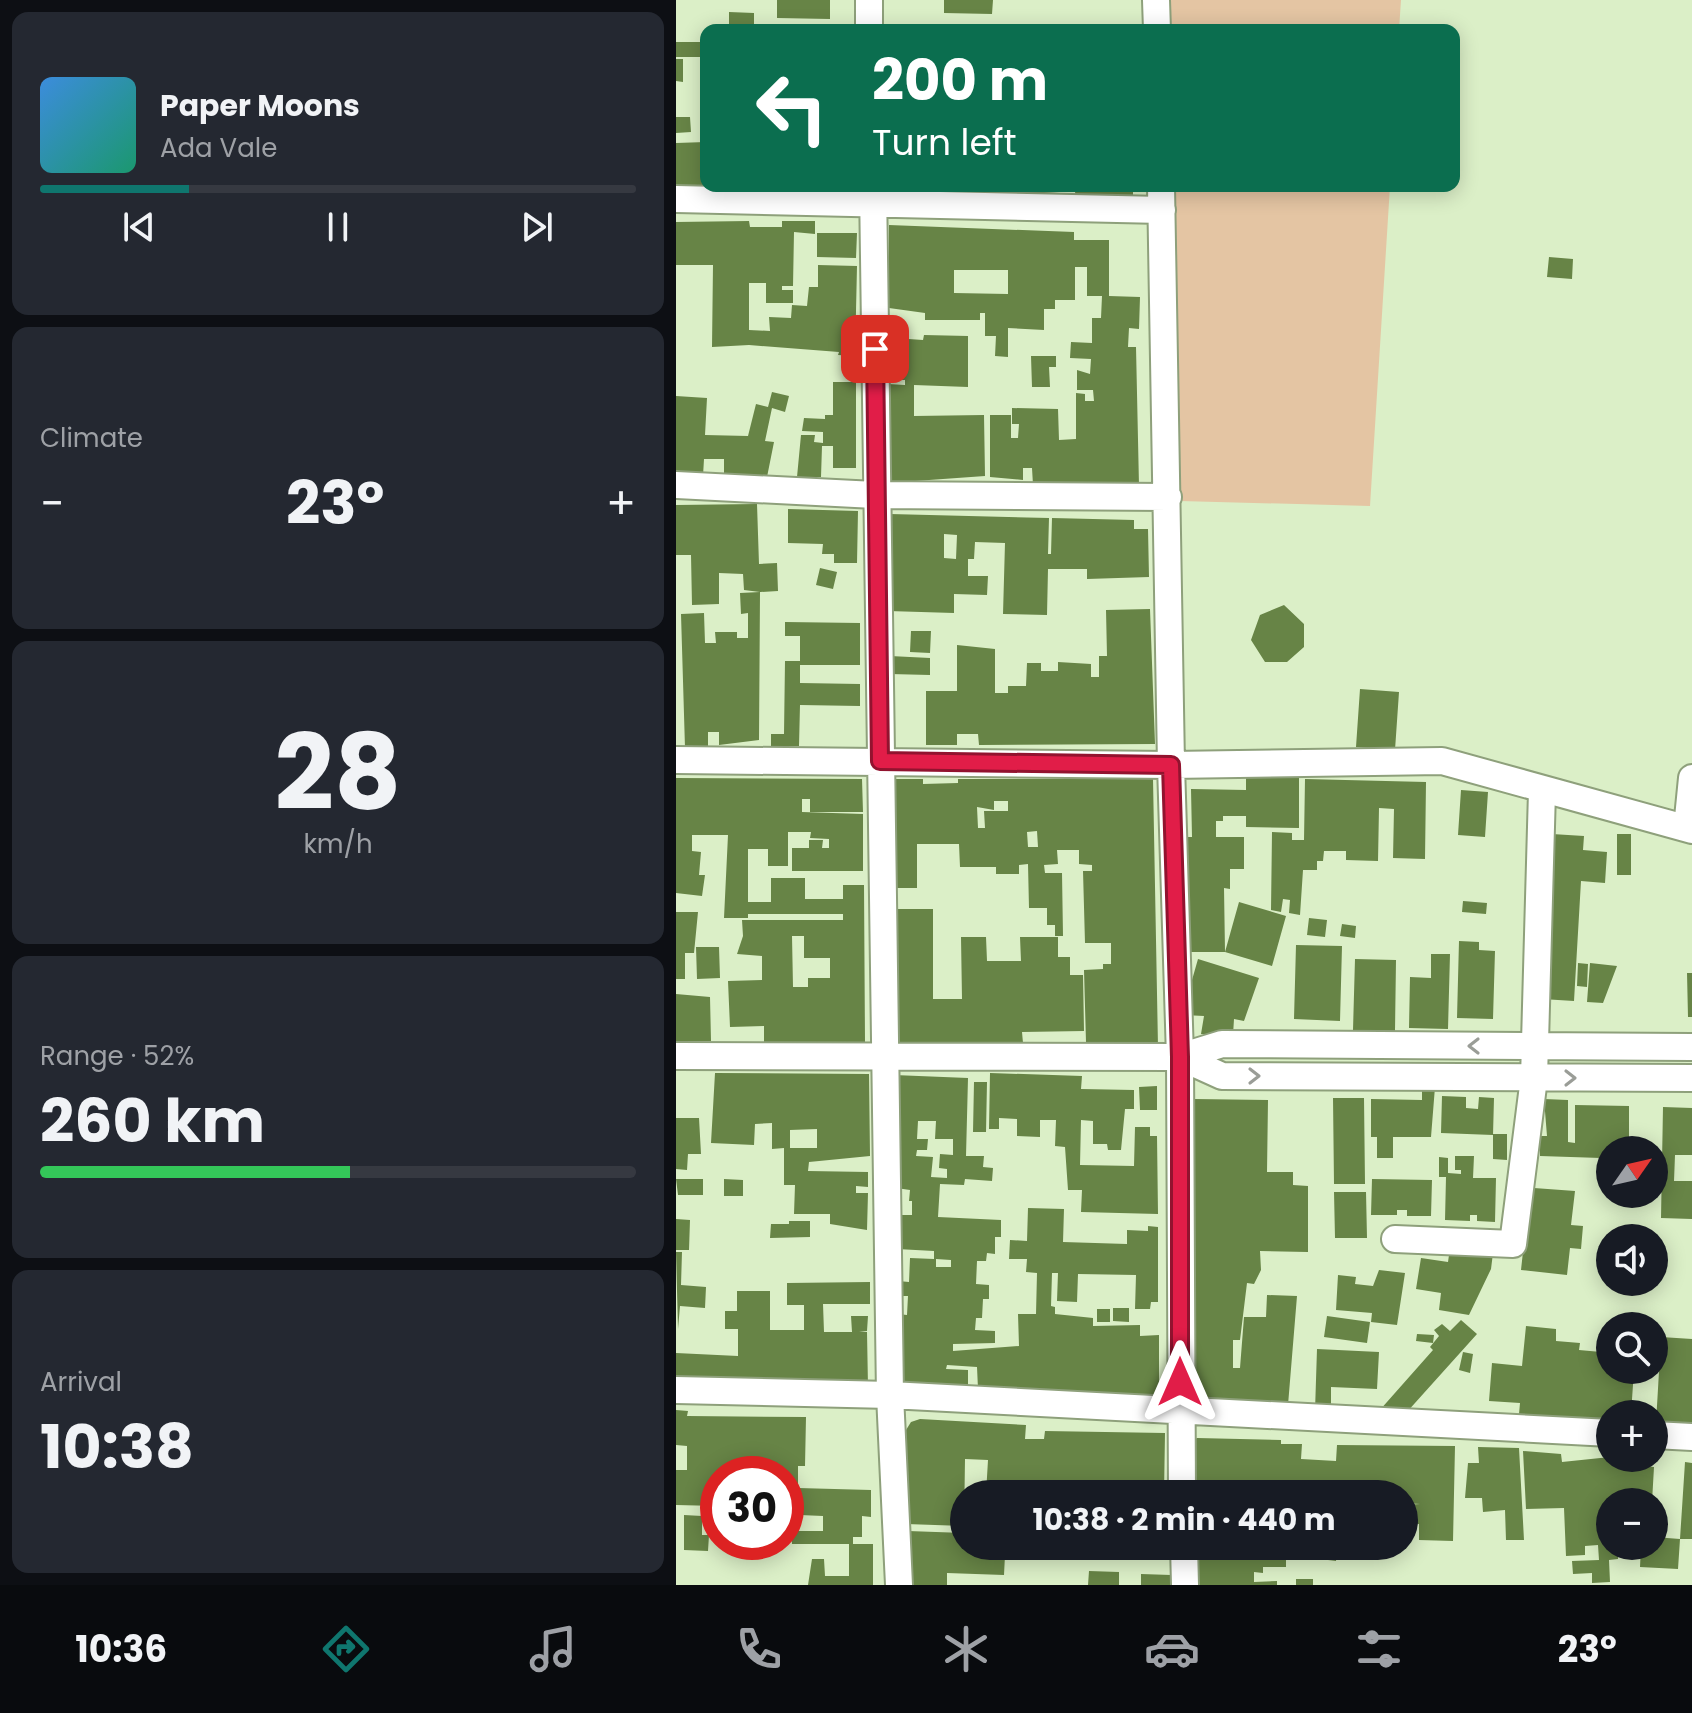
<!DOCTYPE html>
<meta charset="utf-8">
<style>
:root{--surface:#171b24;--page:#242831;--text:#f1f3f6;--muted:#9ea1a6;--line:#363941;--accent:#0f766e}
body{margin:0;font-family:Poppins,sans-serif;background:var(--page);color:var(--text);height:100vh;display:flex;flex-direction:column;font-size:30px;white-space:nowrap}
*{box-sizing:border-box;margin:0}
p{font-size:26px;color:var(--muted)}
.icon{flex:none;width:44px;height:44px;fill:none;stroke:currentColor;stroke-width:2;stroke-linecap:round;stroke-linejoin:round}
.map{position:relative;flex:1;overflow:hidden}
.drawer{display:flex;flex-direction:column;gap:12px;padding:12px;background:#0d0f14;width:676px}
.drawer>*{flex:none}
.guide{position:absolute;left:24px;top:24px;width:760px;height:168px;border-radius:16px;box-shadow:0 4px 20px #0003;background:#0b6e4f;color:#fff;overflow:hidden}
.needle{width:52px;rotate:56deg}
.controls{position:absolute;left:920px;top:1136px;display:grid;gap:16px}
.controls a{display:grid;place-items:center;width:72px;height:72px;border-radius:50%;background:var(--surface);box-shadow:0 4px 20px #0003;font-size:40px}
.speed{position:absolute;left:24px;top:1456px;display:flex;gap:16px;font-size:40px;font-weight:700;text-align:center}
.speed>*{display:grid;place-content:center;width:104px;height:104px;border-radius:50%;background:var(--surface);box-shadow:0 4px 20px #0003;line-height:1}
.speed .limit{border:12px solid #d22;background:#fff;color:#111}
.pin{position:absolute;display:grid;place-items:center;width:68px;height:68px;color:#fff;margin:-34px;border-radius:16px;box-shadow:0 4px 12px #0006}
.me{position:absolute;width:88px;margin:-44px;rotate:0deg;stroke-linejoin:round;filter:drop-shadow(0 0 6px #0008)}
.turn{display:flex;align-items:center;gap:28px;height:168px;padding:0 40px;font-size:36px}
.turn .icon{width:104px;height:104px;stroke-width:2.5}
.turn b{display:block;font-size:56px;line-height:68px}
.big{font-size:60px;font-weight:700;line-height:1.1}
.drawer .tile{flex:1;display:flex;flex-direction:column;justify-content:center;gap:12px;min-width:0;padding:0 28px;border-radius:16px;background:var(--page)}
.drawer .dial{align-items:center;gap:0}
.dial b{font-size:104px;line-height:1}
.song{display:flex;align-items:center;gap:24px}
.cover{width:96px;height:96px;border-radius:12px;background:linear-gradient(135deg,hsl(210 70% 55%),hsl(160 70% 35%))}
.played{height:8px;border-radius:4px;background:linear-gradient(90deg,var(--accent) 25%,var(--line) 25%)}
.keys{display:flex;justify-content:space-around;direction:ltr}
.heat{display:flex;justify-content:space-between;align-items:center;font-size:44px;direction:ltr}
.charge{height:12px;border-radius:6px;background:linear-gradient(90deg,#34c759 52%,var(--line) 0)}
.trip{position:absolute;left:274px;top:1480px;width:468px;height:80px;border-radius:40px;background:var(--surface);box-shadow:0 4px 20px #0003;font-weight:700;line-height:80px;text-align:center}
.dock{display:flex;height:128px;justify-content:space-around;align-items:center;background:#090b0e;color:var(--muted)}
.dock .icon{width:56px;height:56px}
.dock .current{color:var(--accent)}
.dock b{font-size:36px;color:var(--text)}
main{display:flex;flex:1;min-height:0}
.map>svg:first-child{display:block}
</style>
<main>
<section class="drawer">
<div class="tile">
<div class="song"><i class="cover"></i><div><b>Paper Moons</b><p>Ada Vale</p></div></div>
<div class="played"></div>
<div class="keys"><svg class="icon" aria-label="previous" viewBox="0 0 24 24"><path d="M18 5L8 12l10 7zM5 5v14"/></svg><svg class="icon" aria-label="pause" viewBox="0 0 24 24"><path d="M8 5v14M16 5v14"/></svg><svg class="icon" aria-label="next" viewBox="0 0 24 24"><path d="M6 5l10 7-10 7zM19 5v14"/></svg></div>
</div>
<div class="tile"><p>Climate</p>
<div class="heat"><a>−</a><b class="big">23°</b><a>+</a></div>
</div>
<div class="tile dial"><b>28</b><p>km/h</p></div>
<div class="tile"><p>Range · 52%</p><b class="big">260 km</b><div class="charge"></div></div>
<div class="tile"><p>Arrival</p><b class="big">10:38</b></div>
</section>
<div class="map">
<svg width="1016" height="1585" viewBox="0 0 1016 1585">
<rect width="100%" height="100%" fill="#dbefc7"/>
<path fill="#e4c5a3" d="M492,0h233l-2,30h-230z
M497,186h217l-20,320 -190,-5z"/>
<path fill="#678446" fill-rule="evenodd" d="M101,0h53v19l-53,-1z
M268,0h49l-1,14 -48,-1z
M53,12l25,1v14h-25z
M172,24v6h-50v-2z
M0,42h25v15h-25z
M0,59h7v23l-7,-1z
M0,117h14l1,15 -15,1z
M30,142v44h38v4h-68v-47z
M88,186h52v3l-52,2z
M316,186h24v8h-24z
M351,186h106v16l-57,1 -1,-12 -48,3z
M73,221l1,6h32v-6h33v13l-21,-2 -1,54h-11v4h11v13h-27v-20h-17v47l21,1 -1,-14 22,1 1,-13 15,1 2,-19h9v-22l39,1 -2,90 -17,-1 1,-3 -90,-7 -37,2 1,-82h-37v-43z
M213,225l185,7v8h35v56l31,1 -1,32 -10,-1 -1,19h8l3,139 -106,-1 -1,-17h-9v12l-33,-3v-62h21v23h7l1,-14h-7v-16l46,1 1,31 17,-1v-46l9,1v7h9l-1,-11h-16v-20l13,4 1,-15 -21,-1 1,-16 21,1v-25h9l1,-22h-15v-29h-12v33h-20v9h-11v21l-36,-2v29l-13,-1 1,-20h-11v-23h-5v7h-55v-7l-36,-5zM278,270h54v24l-54,-1z
M141,233h40l-1,25 -39,-1z
M873,257l24,2 -1,20 -25,-2z
M248,335l44,1v51l-54,-2v31l70,-1 1,61 -98,7 1,-99 17,1v-5h-12l1,-42 29,2z
M355,356h25v11h-7l1,20h-18z
M157,382h23v86h-23v-22h-11l-1,31h-24l4,-42h14l-1,7 9,1v-11l-21,-1 2,-13 21,1v-4h8z
M96,392l17,4 -4,16 -13,-4 -7,33 9,1 -7,35 -43,-1v-17h-20l-1,17h-27v-80l31,2 -2,37 43,1 8,-32 12,3z
M81,504l2,60 18,-1 1,28 -18,1 -1,148 -40,5v-13h-11v16h-23l-4,-134 23,-1 1,30h11l-1,-11h22v6h11v-25l-7,1 -1,-21 20,-1 -16,-2 -1,-16 -24,-1v31l-27,1 -1,-50h-15v-50z
M112,509l70,2 -1,52h-23v-9h-12l1,-10 -35,-1z
M214,514l159,4 -1,36h3l1,-36 82,2v9h14l1,48 -62,2v-10h-39l-1,46 -44,-1 2,-71 -30,-1 -1,17h-6v17h20l-1,19 -33,-1v19l-66,-2zM268,534l13,1 -1,24 -12,-1z
M144,568l17,4 -4,17 -17,-4z
M608,605l20,19v23l-17,15h-22l-14,-22 9,-25z
M474,609l5,135 -176,1 -1,-11h-21v11h-31v-54h31v-46l38,4v44h13v-7h18l1,-23h14v8h17v-9l33,2v13h8v-21h8l-1,-46z
M109,622l75,1v42h-60v18l60,1v22l-60,-1 -1,41h-28v-12h13l1,-73h15v-25h-15z
M235,631h20l-1,22 -20,-1z
M214,656l40,2v17l-40,-1z
M684,689l39,3 -4,58 -39,-3z
M570,777l53,1v50l-53,-1v-11h-23v5h-7v16h28v32h-14v20l-6,-1 1,64h-42l-1,-115h10l-1,-48 55,1z
M0,778l186,1 1,33h-53v-13h-8v13l61,2v57h-71v-23h17v-8h14l-1,8h7v-9l-19,-1 1,-6h-23v34h-20v-17h-20v53h23v-24h34v21h38v-14h21l1,158 -101,-1v-16l-34,1 -2,-46 34,-1v-24l-25,-2 6,-18 -1,-16h101v-6h-95v4h-24l4,-83h-36v16l9,1 -2,23h6l-3,21 -26,-3zM116,936h12v22h26v20h-22v9h-15z
M214,779h33v5l35,-1v-4h195l5,268h-54v-5h-18l-2,-72 19,-1v-5h8v-21h-26l-2,-72h9v-6l-13,-1v-14h-22l1,14 -14,1 1,8h17l1,63h-8v-11h-8v-17h-18l-1,-44 -9,1v9h-23v-7h-36l-1,-23h-42v44h-25zM318,801h14v10h-24l1,17h-7l-1,-21 17,3zM361,831l1,16h-10l-1,-15z
M629,779l121,3 -1,77 -32,-1 1,-49 -15,-1 -1,53 -32,-1v-9h-22l-1,10h-6v9h-14l-3,45 -11,-2 1,-13 -7,-1 -2,13 -10,-2 1,-78 20,1v7h12z
M785,790l27,2 -3,45 -27,-2z
M876,834l32,2 -1,14 24,2 -2,31 -24,-2 -7,120 -32,-2z
M941,834h14v41h-14z
M787,901l24,2 -1,11 -24,-2z
M563,902l47,14 -14,50 -47,-14z
M217,909h40v90h29l-1,-62h25l1,24h34l-1,-24h38v20h12v18h13l1,56 -62,1 1,11 -127,1z
M0,912h22l-4,41h-9v26h-9z
M633,918l18,2 -2,17 -18,-2z
M666,924l14,2 -1,12 -15,-2z
M783,941l20,1v8l16,1 -2,68 -36,-1z
M620,945l46,1 -2,75 -46,-2z
M20,947h23l1,31 -23,1z
M755,954h19l-2,75 -39,-1 1,-51 21,1z
M515,959l1,21 6,-21 61,19 -15,43 -10,-2 -1,16 -32,-1 3,-18 -20,-1 -3,-55z
M679,959l41,1 -1,71 -42,-1z
M902,963l10,1 -1,23 -10,-1z
M914,963l27,3 -14,37 -16,-1z
M1011,973h5v44h-4z
M0,994l34,3 1,44h-35z
M39,1073l154,1 1,82 -61,6 -1,9 60,1v15l-12,-1v7h12l-1,37 -37,-6v-10h-36l1,-29h-11v-37l-12,1v-26l-17,1 -1,21 -43,-2zM141,1129v19h-27v-18z
M314,1073l92,3 -1,13 53,1v19h-9l-4,41h-13l-1,-6h-14v-23l-12,-1 -1,45 54,1 1,-39h15v9h7l1,78 -77,-2 1,-22h-14l-3,-43 -10,-1 1,-26h-16v17l-23,-1v-17l-18,-1v11h-10z
M218,1075l74,3 -2,78h18l-1,11 10,1 -1,13 -27,-2 -1,6 -24,-1 -2,33 63,3v17h-6v17l-8,-1 -1,8h-9l-1,23 13,1v14h-6l-1,19h-6l-1,12 20,1v12l-42,1v7l66,-5 -1,-32h18l1,-41 -11,-1 1,-13h-18l1,-19 17,1 1,-33 36,1 -1,33 64,2v-14l21,1v-5l10,1v75h-7l-1,7h-15l1,-34 -58,-1 -1,28 -20,-1 1,-28h-6l-1,33 4,1v7l38,4v8l47,-1v11l19,-1v63l-181,-9 -1,-22 -30,-2 -1,4 22,1v19l-68,-3 -2,-72 9,1 1,-19h-10v-15l11,1 1,-24 24,1v-8l-37,-2v-34h15v-14h-3l1,-11 -14,-2zM242,1121h18l-1,18h18v16l-13,-1 -1,14 8,1v9l-16,-1 2,-20 -17,-1 1,-6h10l1,-11h-11zM260,1259l15,1v7h-15z
M298,1082h13l-1,50h-13z
M481,1086v24h-17l-1,-23z
M746,1087h13l-4,50h-38v21h-16v-21h-6v-38l51,1z
M766,1096l24,1v11l12,1 1,-12 15,1 -1,37 -52,-2z
M657,1098h31l1,86h-31z
M518,1099l74,1 -1,72h26v13l15,1v66l-48,-1 1,19 -7,14 -7,-1 -7,57h-7v28h7l4,-51h22l1,-22 30,1 -9,109 -103,-6z
M868,1099l24,1v42l7,1v-38l54,1v44h-19v19h-9v-11l-61,-2v-20h7z
M987,1107l29,1v47h-17l-1,26h18v38l-31,-1z
M0,1118h23l2,36h-13l-1,16 -11,-1z
M817,1134h14v26l-14,-1z
M779,1156h19l-1,22h23l-1,44 -18,-1v-6h-7v6l-25,-1 1,-43h-7v-20l9,1v15l13,1v-4h-6z
M0,1179h27v16h-25z
M48,1179l19,1v16h-19z
M696,1179l60,1 -1,36h-24v-6h-10v5h-26z
M858,1188l41,3 -4,34 12,1 -2,23 -11,-1 -3,27 -46,-5 7,-64h4z
M658,1192h32l1,46h-32z
M0,1219l14,1 -1,30h-13z
M113,1221h21v16l-40,1 1,-14h18z
M774,1248l43,5 -2,16 -22,46 -30,-5 2,-17 -25,-4 5,-31 27,4z
M0,1252h6l-1,33 25,2 -1,21 -25,-2 -2,23z
M703,1270l26,3 -8,52 -26,-3 1,-9 -36,-3 2,-35 18,2 -1,7 18,2z
M194,1282v22h-47l1,28h28l-1,-16h17l-1,15h-8l8,1 1,55 -192,-7v-27l62,3v-27h-13v-18h12v-20h33v39h34v-25h-17v-22z
M437,1308h16v14l-16,-1z
M421,1309h13v13h-13z
M651,1316l43,6 -3,21 -43,-6z
M785,1320l16,14 -71,79 -4,-4 -23,2 54,-61 -3,-3 9,-11 -5,-6 8,-6 8,7z
M850,1326l30,3v12l24,2 -1,7 22,2 -1,9 10,1v8h24l-3,44h-21v8l-91,-8 1,-11 -31,-2 3,-38 30,3z
M741,1334l17,1 -1,8 -17,-2z
M985,1337l31,2v86l-36,-2z
M641,1349l62,3 -2,37 -46,-2v24h-16z
M787,1352l10,2 -3,19 -11,-3z
M0,1410l12,1 -1,5 119,1 -1,49h-7v22l73,2v27l-9,-1v21h-9v7h20v41h-65l4,-26h12l1,17h24v-32h-57l-1,-13h32v-15l-23,-1 -1,-8h-13v-33h-68v32l-42,-1v-35h11v-24l-11,-1z
M244,1419l106,6 -1,14h19l1,-8 120,2 -1,61h-55v-10h-13v10h-110l2,-34 -23,-1 -1,67 -58,-2v-94l5,-8zM367,1480h21v9l-21,-1z
M521,1438l84,2v4h21l-1,15 35,2 1,-16 118,1 -2,95 -34,-1v-16l-15,-1v-18l16,-1 -16,-1v-9h-211v-53z
M802,1447l41,1 5,92h-18l-1,-30 -22,2 -1,-14h-17l3,-35h11z
M847,1451l38,3 1,8 48,-5 8,1v6l36,3 -2,35h-42v44h8v13l-9,1 1,22 -18,1v-10l-19,1 -1,-13 27,-1 -1,-15 -13,1v9l-19,1 -2,-48 -38,1z
M1009,1462l7,1v76h-12l-2,30 -38,-2 1,-21h13v-9l26,2z
M8,1515l18,1v19h7l-1,16 -24,-1z
M232,1531l56,2v13h78v10l-37,-1 -1,20 -57,-2v12h-38z
M67,1542h19v6l-19,-1z
M518,1546l60,4v-4h32v21h-23v6l-9,-1v10l23,-1v4h-83z
M625,1546h10l-1,13h-9z
M652,1546h9l-1,15 -8,-1z
M413,1571l30,1v13h-31z
M465,1574l30,1v10h-30z
M620,1579h17v6h-17z"/>
<g fill="none" stroke-linecap="round" stroke-linejoin="round">
<g stroke="#8ea07b" stroke-width="30">
<path id="minor" d="M193,0v30
M480,0l1,30
M197,186l17,1209 9,190
M485,186l10,579 9,292 2,437
M0,199l486,11
M0,485l199,10 293,2
M0,760l495,5 271,-4 250,69
M1011,828l5,-50
M0,1056l504,1 42,-13 470,3
M504,1057l42,19 470,2
M719,1239l118,5 21,-166 8,-287
M0,1390l214,5 720,38
M978,1435l38,2
M508,1546l1,39"/>
</g>
<use href="#minor" stroke="#fff" stroke-width="26"/>
</g>
<defs><path id="oneway-chevron" d="M-2-3.5L2.5 0L-2 3.5" fill="none" stroke-width="1.6" stroke-linecap="round" stroke-linejoin="round" transform="scale(2)"/></defs>
<g stroke="#9a9d97">
<use href="#oneway-chevron" transform="translate(798 1046) rotate(-180)"/>
<use href="#oneway-chevron" transform="translate(578 1076)"/>
<use href="#oneway-chevron" transform="translate(894 1078)"/>
</g>
<g fill="none" stroke-linecap="round" stroke-linejoin="round">
<g stroke="#92132f" stroke-width="20">
<path id="route" d="M199,349l5,412 291,4 9,292v325"/>
</g>
<use href="#route" stroke="#e11d48" stroke-width="14"/>
</g>
</svg>
<div class="controls">
<a><svg class="needle" viewBox="-14 -14 28 28"><path d="M0-13l5 13h-10z" fill="#e53935"/><path d="M0 13l5-13h-10z" fill="#9ea1a6"/></svg></a>
<a><svg class="icon" aria-label="sound" viewBox="0 0 24 24"><path d="M4 9h4l5-4v14l-5-4H4zM17 9q2 3 0 6"/></svg></a>
<a><svg class="icon" aria-label="search" viewBox="0 0 24 24"><circle cx="10" cy="10" r="6"/><path d="M15 15l6 6"/></svg></a>
<a>+</a>
<a>−</a>
</div>
<div class="speed"><div class="limit">30</div></div>
<div class="pin" style="left:199px;top:349px;background:#d93025"><svg class="icon" aria-label="arrive" viewBox="0 0 24 24"><path d="M6 21V4h12l-3 4 3 4H6"/></svg></div>
<svg class="me" style="left:504px;top:1382px" viewBox="-20 -20 40 40"><path d="M0-17L14 15 0 8-14 15z" fill="#e11d48" stroke="#fff" stroke-width="4"/></svg>
<div class="trip">10:38 · 2 min · 440 m</div>
<div class="guide">
<div class="turn"><svg class="icon" aria-label="left" viewBox="0 0 24 24"><path d="M17 20v-9H6M10 6l-5 5 5 5"/></svg><div><b>200 m</b>Turn left</div></div>
</div>
</div>
</main>
<nav class="dock">
<b>10:36</b>
<svg class="icon current" aria-label="directions" viewBox="0 0 24 24"><path d="M12 3l9 9-9 9-9-9zM9 14v-3h6M13 9l2 2-2 2"/></svg>
<svg class="icon" aria-label="music" viewBox="0 0 24 24"><path d="M9 18V5l10-2v13"/><circle cx="6" cy="18" r="3"/><circle cx="16" cy="16" r="3"/></svg>
<svg class="icon" aria-label="phone" viewBox="0 0 24 24"><path d="M5 4h4l2 5-3 2q2 4 5 5l2-3 5 2v4C11 20 4 13 5 4z"/></svg>
<svg class="icon" aria-label="climate" viewBox="0 0 24 24"><path d="M12 3v18M4 7l16 10M4 17L20 7"/></svg>
<svg class="icon" aria-label="car" viewBox="0 0 24 24"><path d="M5 17H2v-5l4-1 3-4h7l3 4 3 1v5h-3M9 17h6M6 11h13"/><circle cx="7" cy="17" r="2"/><circle cx="17" cy="17" r="2"/></svg>
<svg class="icon" aria-label="filters" viewBox="0 0 24 24"><path d="M4 7h16M4 17h16"/><circle cx="9" cy="7" r="2"/><circle cx="15" cy="17" r="2"/></svg>
<b>23°</b>
</nav>
